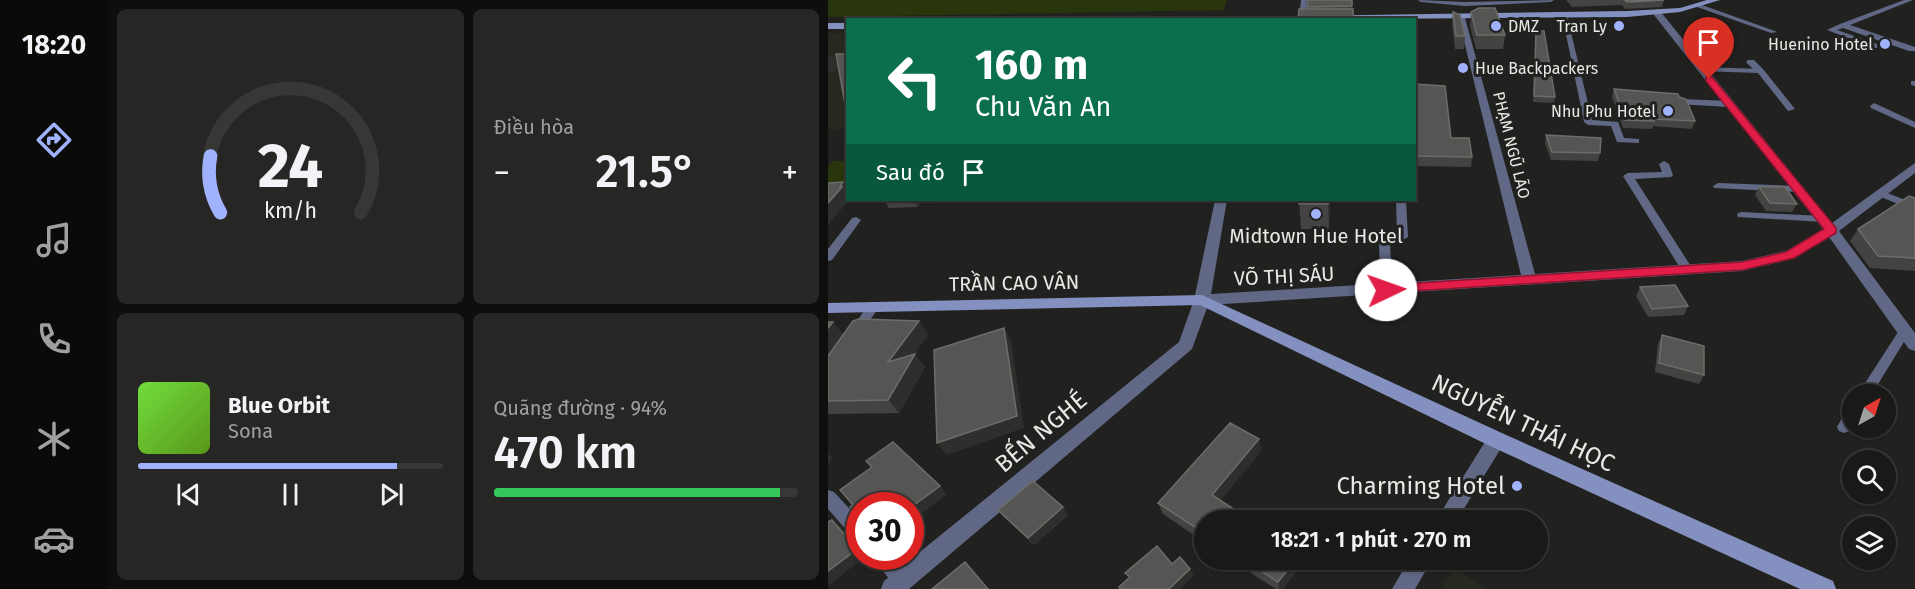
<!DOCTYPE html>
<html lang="vi">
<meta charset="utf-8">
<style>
:root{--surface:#191a17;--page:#262724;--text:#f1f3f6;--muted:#9fa1a1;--line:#373836;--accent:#a1b2fd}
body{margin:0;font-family:"Fira Sans",sans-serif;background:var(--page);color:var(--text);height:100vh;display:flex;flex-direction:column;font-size:22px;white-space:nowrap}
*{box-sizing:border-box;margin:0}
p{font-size:20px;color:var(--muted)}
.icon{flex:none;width:33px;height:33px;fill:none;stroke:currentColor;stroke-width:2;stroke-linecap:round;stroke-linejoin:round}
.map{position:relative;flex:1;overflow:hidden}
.panel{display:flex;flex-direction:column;gap:9px;padding:9px;background:#0e0e0d;width:720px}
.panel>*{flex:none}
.hud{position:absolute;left:18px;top:18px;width:570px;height:183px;border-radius:0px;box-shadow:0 2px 4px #0004,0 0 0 2px var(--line);background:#0b6e4f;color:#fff;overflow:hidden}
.needle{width:39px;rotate:39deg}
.buttons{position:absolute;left:1014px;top:384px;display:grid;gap:12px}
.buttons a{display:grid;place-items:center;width:54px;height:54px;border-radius:50%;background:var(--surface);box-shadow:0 2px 4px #0004,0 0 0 2px var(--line);font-size:30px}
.speed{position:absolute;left:18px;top:492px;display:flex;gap:12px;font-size:30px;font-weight:700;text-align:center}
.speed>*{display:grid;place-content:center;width:78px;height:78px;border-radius:50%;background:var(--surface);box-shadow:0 2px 4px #0004,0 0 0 2px var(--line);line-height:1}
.speed .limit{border:9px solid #d22;background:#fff;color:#111}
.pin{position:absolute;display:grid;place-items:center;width:51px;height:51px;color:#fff;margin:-62px -26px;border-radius:50% 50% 50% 0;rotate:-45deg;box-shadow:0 0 6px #0007}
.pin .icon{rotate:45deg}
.me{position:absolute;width:66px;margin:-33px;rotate:87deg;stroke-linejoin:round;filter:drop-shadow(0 0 4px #0008)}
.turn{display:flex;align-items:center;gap:21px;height:126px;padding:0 30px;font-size:27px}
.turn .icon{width:78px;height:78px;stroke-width:2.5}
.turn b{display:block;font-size:42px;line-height:51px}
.then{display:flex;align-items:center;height:57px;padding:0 30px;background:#0003;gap:12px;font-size:22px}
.big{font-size:45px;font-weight:600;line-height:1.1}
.panel .widget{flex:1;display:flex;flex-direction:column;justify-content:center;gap:9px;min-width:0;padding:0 21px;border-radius:9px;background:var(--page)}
.panel .dial{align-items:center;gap:0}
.dial svg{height:156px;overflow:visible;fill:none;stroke:var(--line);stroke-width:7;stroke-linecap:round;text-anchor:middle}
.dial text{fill:var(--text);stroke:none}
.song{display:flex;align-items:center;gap:18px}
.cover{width:72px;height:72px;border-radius:9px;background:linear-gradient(135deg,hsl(100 70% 55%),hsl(90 70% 35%))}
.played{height:6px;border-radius:3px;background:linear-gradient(90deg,var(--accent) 85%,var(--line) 85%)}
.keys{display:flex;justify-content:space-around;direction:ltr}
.heat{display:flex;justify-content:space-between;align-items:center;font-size:33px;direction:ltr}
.charge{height:9px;border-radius:4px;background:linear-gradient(90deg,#34c759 94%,var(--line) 0)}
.panel .tiles{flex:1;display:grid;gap:9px;grid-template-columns:repeat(2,1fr)}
.trip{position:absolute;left:366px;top:510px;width:354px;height:60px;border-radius:30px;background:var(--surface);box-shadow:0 2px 4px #0004,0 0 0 2px var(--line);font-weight:600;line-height:60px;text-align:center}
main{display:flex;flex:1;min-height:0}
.dock{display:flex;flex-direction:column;width:108px;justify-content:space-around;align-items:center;background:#0a0a09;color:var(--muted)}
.dock .icon{width:42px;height:42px}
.dock .on{color:var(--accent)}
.dock b{font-size:27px;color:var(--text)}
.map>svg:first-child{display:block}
</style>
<main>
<nav class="dock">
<b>18:20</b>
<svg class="icon on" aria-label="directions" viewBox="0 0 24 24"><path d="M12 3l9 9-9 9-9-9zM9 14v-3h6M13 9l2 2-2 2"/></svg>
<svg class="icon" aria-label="music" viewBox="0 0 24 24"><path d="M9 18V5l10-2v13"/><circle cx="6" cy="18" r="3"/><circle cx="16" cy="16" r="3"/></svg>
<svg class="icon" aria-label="phone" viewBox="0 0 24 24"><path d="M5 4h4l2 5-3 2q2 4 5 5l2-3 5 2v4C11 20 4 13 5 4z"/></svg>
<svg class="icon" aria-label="climate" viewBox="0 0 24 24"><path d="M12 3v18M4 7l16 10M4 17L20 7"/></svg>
<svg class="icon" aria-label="car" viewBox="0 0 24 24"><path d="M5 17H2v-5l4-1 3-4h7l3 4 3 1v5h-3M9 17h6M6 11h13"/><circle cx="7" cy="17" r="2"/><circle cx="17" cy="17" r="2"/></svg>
</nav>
<section class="panel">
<div class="tiles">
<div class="widget dial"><svg viewBox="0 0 100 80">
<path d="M14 69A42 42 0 1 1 86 69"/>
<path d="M14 69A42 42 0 0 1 9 40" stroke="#a1b2fd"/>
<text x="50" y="56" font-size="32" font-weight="700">24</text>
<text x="50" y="72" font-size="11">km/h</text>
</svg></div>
<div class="widget"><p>Điều hòa</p>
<div class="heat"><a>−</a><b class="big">21.5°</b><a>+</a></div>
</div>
<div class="widget">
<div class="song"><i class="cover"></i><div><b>Blue Orbit</b><p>Sona</p></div></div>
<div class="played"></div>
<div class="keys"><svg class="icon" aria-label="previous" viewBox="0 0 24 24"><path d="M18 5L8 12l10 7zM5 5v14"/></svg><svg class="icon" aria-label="pause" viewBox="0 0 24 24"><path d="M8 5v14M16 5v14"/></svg><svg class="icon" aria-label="next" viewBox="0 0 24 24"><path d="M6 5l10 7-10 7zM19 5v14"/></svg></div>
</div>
<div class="widget"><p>Quãng đường · 94%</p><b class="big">470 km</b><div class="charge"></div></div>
</div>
</section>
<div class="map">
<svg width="1087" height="589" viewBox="0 0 1087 589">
<rect width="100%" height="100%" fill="#21221f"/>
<path fill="#262920" d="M0,33h19v96h-19z
M100,200h149l-152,4z
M626,569l34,20h-46z"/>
<path fill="#29350a" d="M0,0h399l-3,10 -396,7z
M5,161h14v27h-19v-22z"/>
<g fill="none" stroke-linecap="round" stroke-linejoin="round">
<path fill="#616885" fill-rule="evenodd" d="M473,0h6l-2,20 -6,-1z
M590,0l47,2 89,-2 -3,2 -86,4 -44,-4z
M1076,0h9l-63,25 65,22v4h-6l-66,-23 -6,2 40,14v4h-3l-47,-18 13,-6z
M871,4l76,27 2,1 -6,1 -74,-26 -1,-1z
M734,15l5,1 25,104 26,2 6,16 15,1v4l-22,-1 -6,-16 -23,-1 -4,-3z
M579,17l2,1 1,2h-6z
M586,47h4v4h-4z
M869,67l66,2 32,40 -7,2 -30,-38 -58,-2 -4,-2z
M1083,81h4v5l-4,-1z
M853,99l48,2 4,3 -4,3 -51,-3 -1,-2z
M1046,103l41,19v6l-44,-20 -1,-2z
M836,161l5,3 4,11 -2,2 -36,2 57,89 -6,4 -4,-1 -59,-95 5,-3 34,-1 -3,-8z
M890,183l80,3 5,3 -5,3 -84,-4 -1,-2z
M1052,190l35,14v7l-39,-16 -1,-2z
M568,200h10l2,37 -5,3h-13l2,50 -6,4 -6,-4 -1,-53 5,-3h13z
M914,212l81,4 5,3 -5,3 -85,-5 -1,-2 1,-2z
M28,217l5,3 -29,40 -4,1v-12l24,-31z
M46,302l4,1 2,3 -2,3 -19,26h-8l-2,-3 2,-3 19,-26z
M1076,327l4,2 2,3 -38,62h-14l42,-65z
M1024,407v18l-3,6 -5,2 -5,-2 -2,-4 10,-18z
M0,490l6,2 26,28v21l-6,-2 -26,-30z
M44,556h19l16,19 3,6 -3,6 -4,2 -8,-2z"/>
<path fill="#616885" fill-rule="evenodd" d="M826,11h6l172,212 83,-60v10l-76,58 76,102v18l-6,-2 -80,-112 -34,21 -53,13 -534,34 -16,44 -283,240h-28l3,-8 295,-239 15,-42 21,-100h12l-16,94 310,-19 -63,-259 7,2 70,256 207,-13 44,-10 37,-22 -169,-214z
M920,60h6l9,9v4h-6l-11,-11z
M669,432l7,2 2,6 -49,80h-21l54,-86z
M581,560h23l-17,29h-23z"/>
<path fill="#8490bf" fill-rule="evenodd" d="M879,0h13l-40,12 -53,5 -402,3 4,-3 398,-6 53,-3z
M0,23h20v6h-20z
M374,295l302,139 329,147 3,8h-36l-310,-143 -290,-141 -372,8v-10z"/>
</g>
<path fill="#434441" d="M480,0h44l1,20 -45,-11z
M738,0h98l-2,7 -37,2 -3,-4 -50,2z
M625,12l12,24 -1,13h-9l-3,-25z
M643,12l34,23 -2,14h-27l-6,-23z
M708,31l19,66 -1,6 -21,-1z
M586,84l37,54 21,19 -1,10 -57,-1z
M786,89l65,8 16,24 -3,8 -39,-3 -1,3 -29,-1 -11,-31z
M718,135l54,18 -2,8 -47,-1 -6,-17z
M931,187l38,17 -5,8 -26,-1 -11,-16z
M1087,198v73l-45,-3 -20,-27 8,-12z
M56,200h39l-5,7 -29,1z
M471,200h31l-1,29h-28z
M812,287l48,19 -4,9 -36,2 -12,-21z
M91,321l9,14 -14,19 11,13 -26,46 -71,1v-92l15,13z
M834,335l42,40 -5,9 -44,-12 3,-28z
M431,439l2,12 -57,69v22l-41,-28 -5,-11z
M170,510l70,5 -34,30 -29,-27z
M403,560h72v3l-20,26h-7z"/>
<path fill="#2e2f2c" d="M4,54l7,12 -11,9v-18z
M15,182l5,7v11h1l-21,25v-22z
M86,200h9l-5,7z
M500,200h2l-1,29 -1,-25z
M91,321l9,14 -30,40 -10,-13z
M5,322l11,13 -16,22v-29z
M176,328l7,12 13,88 -77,27 -10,-12z
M87,354l10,13 -26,46 -11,-13z
M431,439l2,12 -46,56 -3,-12z
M0,453l4,4 -4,8z
M112,486l7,8 -37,28v-14z
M235,507l5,8 -34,30 -6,-7z
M4,520l9,7 11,13 -9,-7z
M32,547v9h6l-38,30v-15z
M468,560h7v3l-20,26h-4l-1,-7z
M362,569l4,7 -14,13h-11z"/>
<path fill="#555653" stroke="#6c6d6a" stroke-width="1.5" d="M480,0h44v6l-45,1z
M797,0h39l-37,2z
M651,8h16l10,27h-28l-6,-23z
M471,9h54v11h-55z
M625,12l7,3 5,21h-9z
M708,31h8l11,66 -21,-1z
M8,54h12v61h-1z
M586,84l31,2 6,52h18l3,19 -58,-1z
M786,89l64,5 1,3 7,2 9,22 -42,-2 1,2 -29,-1z
M718,135l55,3 -1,15 -48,-1z
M15,182l-3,5h2l-14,16v-20z
M931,187h26l12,17 -27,-1z
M1081,196l6,2v60l-37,-2 -20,-27z
M471,200h29v4h-29z
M847,285l13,21 -36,3 -12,-22z
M31,319l60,2 -31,41 27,-8 -27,46 -60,1v-45l25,-35z
M0,322h5l-5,6z
M176,328l13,88 -80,27 -3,-93z
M834,335l42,11v29l-45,-12z
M402,423l29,16 -47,56 39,25h-47v13l-46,-30z
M65,442l47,44 -30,22v-2h-50v41l-32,24v-49l4,-2 11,13 9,2 2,-23 -4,-5 3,-2 -13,-15 32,-23 -6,-6z
M205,481l30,26 -35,31 -30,-28z
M329,546l15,18 8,-7 10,12 -21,20h-49l-1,-2 11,-10 -5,-4z
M416,560h52l-18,22z
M137,562l23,27h-56z"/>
<path fill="#e11d48" stroke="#92132f" stroke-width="1.5" d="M881,76l3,1 124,151v5l-42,25 -52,12 -361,23 -2,-3 2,-4 5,-1 356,-23 44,-10 38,-23 -118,-148v-4z"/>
<g fill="#a1b2fd" stroke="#21221f" stroke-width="2">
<circle cx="668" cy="26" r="6"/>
<circle cx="791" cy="26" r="6"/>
<circle cx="1057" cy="44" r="6"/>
<circle cx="635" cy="68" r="6"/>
<circle cx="840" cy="111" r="6"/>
<circle cx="488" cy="214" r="6"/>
<circle cx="689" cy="486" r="6"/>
</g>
<g text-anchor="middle" stroke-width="6" stroke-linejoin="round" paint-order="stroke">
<g font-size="16" fill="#e8e9e6" stroke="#21221f" text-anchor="end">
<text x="680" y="32" text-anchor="start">DMZ</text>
<text x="779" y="32">Tran Ly</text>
<text x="1045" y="50">Huenino Hotel</text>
<text x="647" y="74" text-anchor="start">Hue Backpackers</text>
<text x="828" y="117">Nhu Phu Hotel</text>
</g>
<g font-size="16" fill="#e8e9e6" stroke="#21221f">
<text transform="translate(684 145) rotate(76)" y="6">PHẠM NGŨ LÃO</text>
</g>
<g font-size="20" fill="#e8e9e6" stroke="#21221f">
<text x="488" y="243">Midtown Hue Hotel</text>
</g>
<g font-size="20" fill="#e8e9e6" stroke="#21221f">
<text transform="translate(456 276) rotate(-3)" y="7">VÕ THỊ SÁU</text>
<text transform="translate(186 283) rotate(-1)" y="7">TRẦN CAO VÂN</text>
</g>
<g font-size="24" fill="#e8e9e6" stroke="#21221f">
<text transform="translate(695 423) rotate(25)" y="8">NGUYỄN THÁI HỌC</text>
<text transform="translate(213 432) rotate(-40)" y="8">BẾN NGHÉ</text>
</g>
<g font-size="24" fill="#e8e9e6" stroke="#21221f" text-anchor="end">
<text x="677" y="494">Charming Hotel</text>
</g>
</g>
</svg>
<div class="buttons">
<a><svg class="needle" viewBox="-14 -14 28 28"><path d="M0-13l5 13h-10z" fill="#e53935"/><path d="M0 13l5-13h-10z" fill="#9fa1a1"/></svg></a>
<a><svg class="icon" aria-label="search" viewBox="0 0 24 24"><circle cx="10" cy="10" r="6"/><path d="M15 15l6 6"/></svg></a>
<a><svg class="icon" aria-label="layers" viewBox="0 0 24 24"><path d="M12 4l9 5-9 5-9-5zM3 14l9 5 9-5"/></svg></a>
</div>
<div class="speed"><div class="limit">30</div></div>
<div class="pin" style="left:881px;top:79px;background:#d93025"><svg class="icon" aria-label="arrive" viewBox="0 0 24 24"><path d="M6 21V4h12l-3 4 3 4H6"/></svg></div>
<svg class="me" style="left:558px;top:290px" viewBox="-20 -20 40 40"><circle r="19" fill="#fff"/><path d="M0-13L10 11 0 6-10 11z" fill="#e11d48"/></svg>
<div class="trip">18:21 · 1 phút · 270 m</div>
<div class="hud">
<div class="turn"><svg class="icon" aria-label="left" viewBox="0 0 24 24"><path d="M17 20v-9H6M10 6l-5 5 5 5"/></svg><div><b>160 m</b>Chu Văn An</div></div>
<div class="then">Sau đó<svg class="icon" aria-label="arrive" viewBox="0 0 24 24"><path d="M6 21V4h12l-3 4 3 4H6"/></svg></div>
</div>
</div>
</main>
